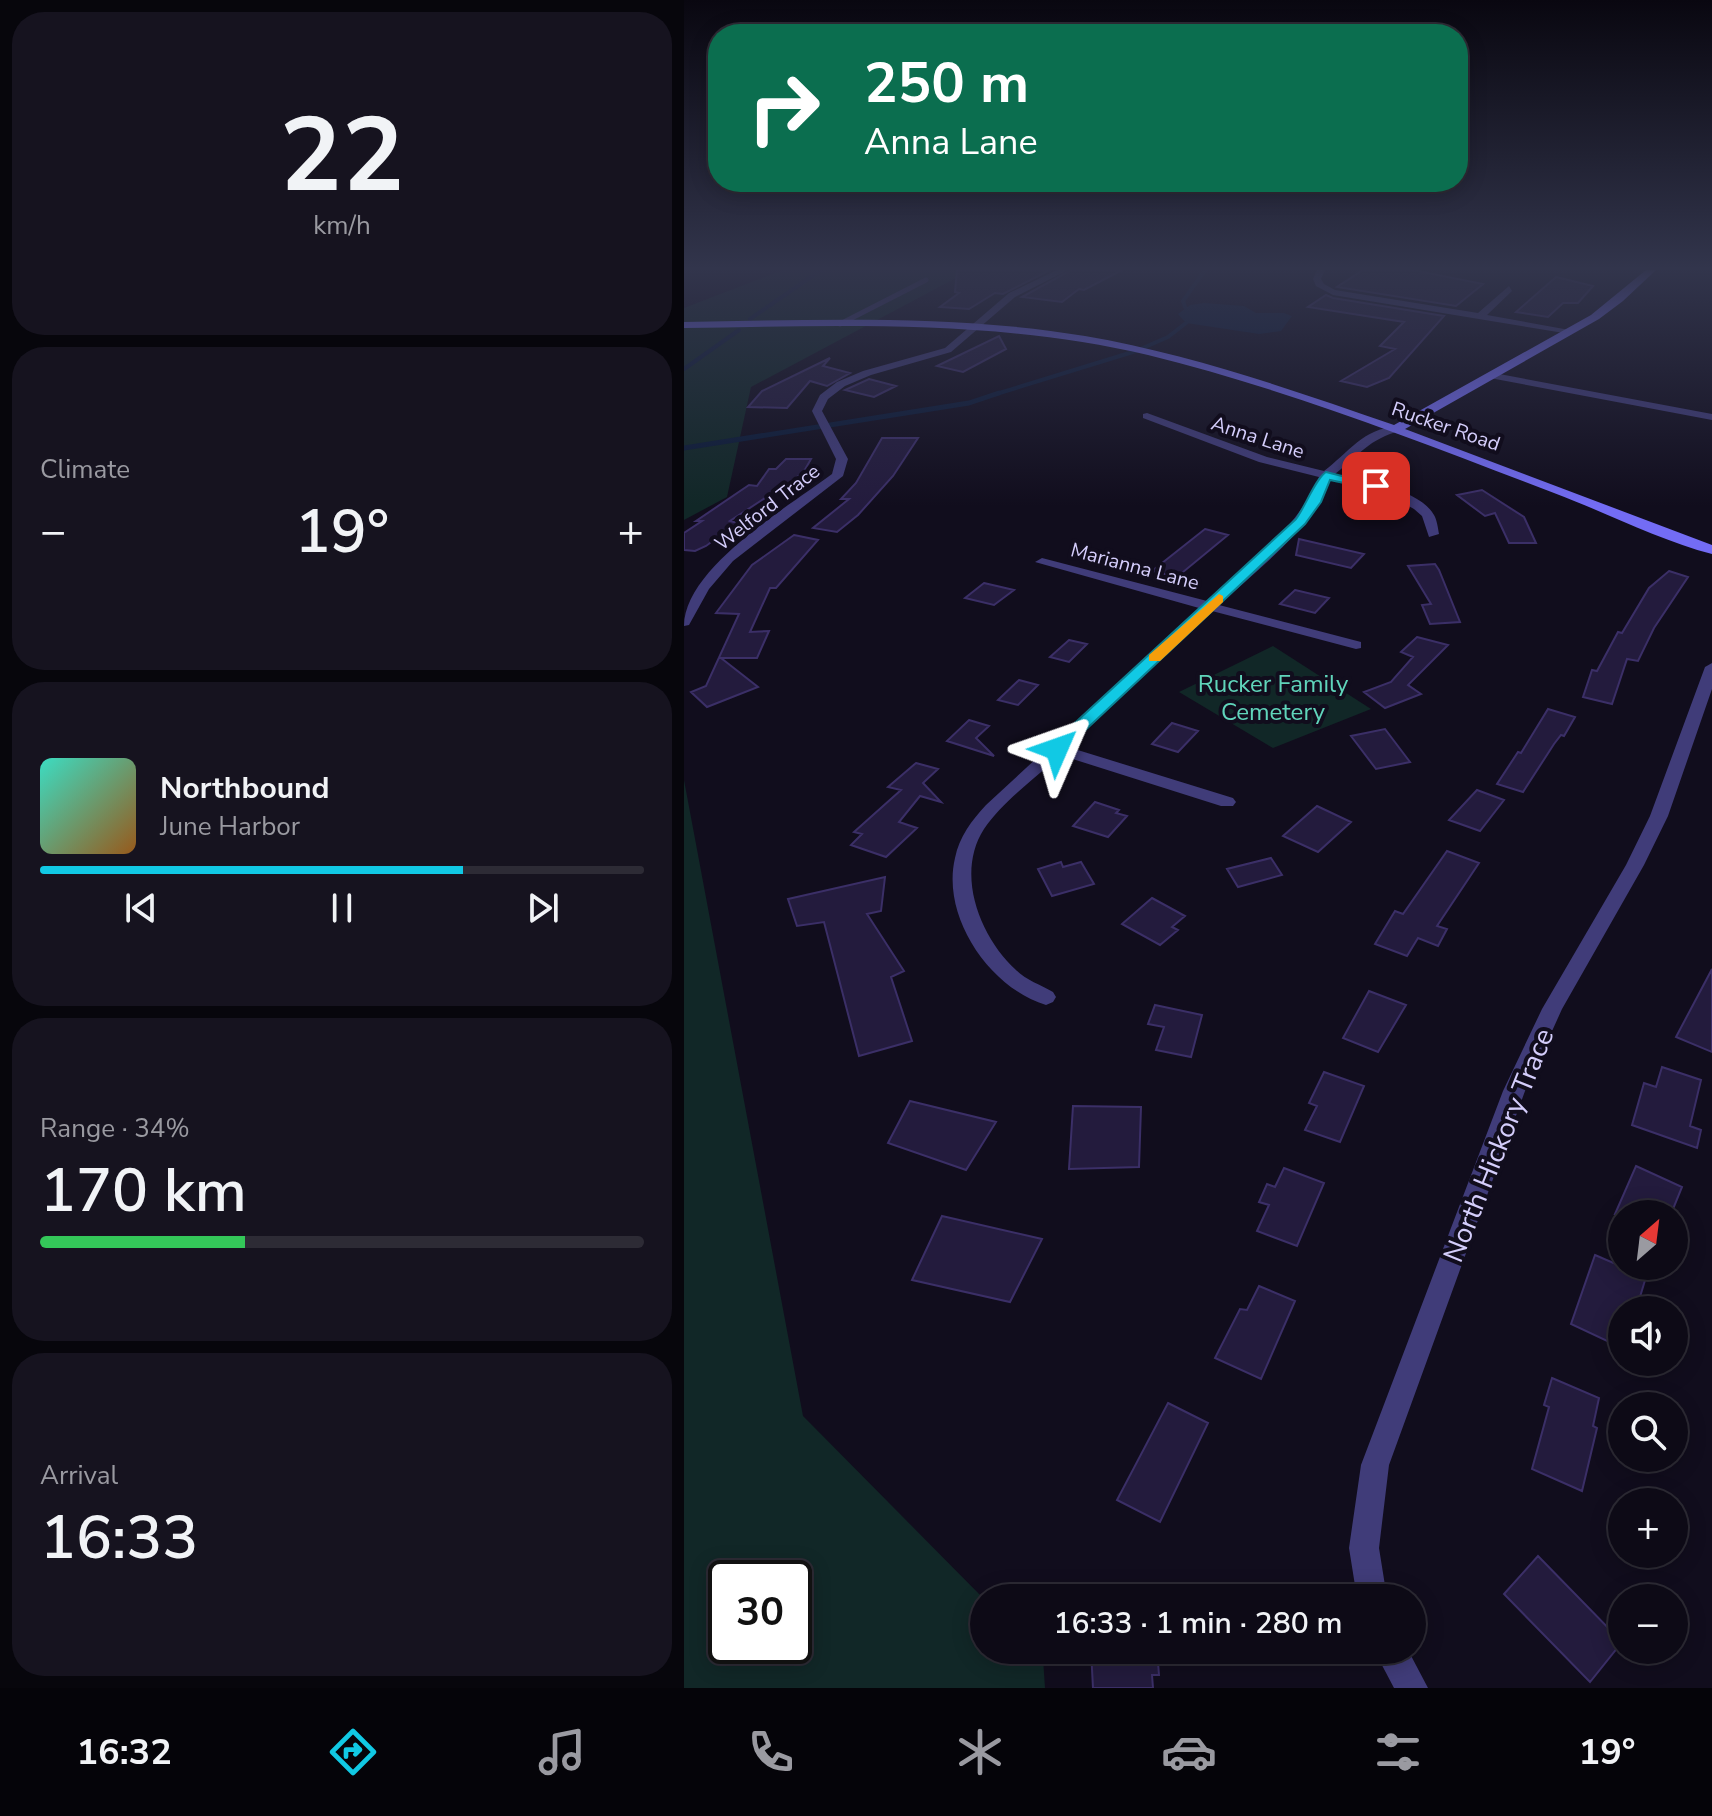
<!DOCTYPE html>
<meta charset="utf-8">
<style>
:root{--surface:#0d0a16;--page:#16131f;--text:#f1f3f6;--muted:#9a9aa1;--line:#2d2b35;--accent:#11c9e4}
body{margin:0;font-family:"Nunito Sans",sans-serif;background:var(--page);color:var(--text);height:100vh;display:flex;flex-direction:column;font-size:30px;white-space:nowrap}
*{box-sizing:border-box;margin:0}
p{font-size:26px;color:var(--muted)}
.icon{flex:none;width:44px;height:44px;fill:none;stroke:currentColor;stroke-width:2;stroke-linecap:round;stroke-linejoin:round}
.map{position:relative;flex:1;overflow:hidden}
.panel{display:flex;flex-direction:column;gap:12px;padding:12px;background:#07060c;width:684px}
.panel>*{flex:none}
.hud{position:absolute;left:24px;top:24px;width:760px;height:168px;border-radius:32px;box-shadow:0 4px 20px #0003,0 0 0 2px var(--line);background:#0b6e4f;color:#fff;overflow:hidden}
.needle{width:52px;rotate:28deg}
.tools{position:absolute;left:924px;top:1200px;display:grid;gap:16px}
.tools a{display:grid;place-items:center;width:80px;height:80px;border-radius:50%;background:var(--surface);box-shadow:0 4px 20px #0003,0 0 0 2px var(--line);font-size:40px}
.speed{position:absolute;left:24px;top:1560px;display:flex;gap:16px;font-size:40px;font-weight:700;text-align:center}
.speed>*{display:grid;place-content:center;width:104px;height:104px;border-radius:50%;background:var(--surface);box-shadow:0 4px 20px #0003,0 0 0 2px var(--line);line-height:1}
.speed .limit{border:4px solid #111;border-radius:12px;background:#fff;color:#111}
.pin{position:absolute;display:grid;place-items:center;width:68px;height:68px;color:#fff;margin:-34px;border-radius:16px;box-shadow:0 4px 12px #0006}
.me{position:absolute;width:88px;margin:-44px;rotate:47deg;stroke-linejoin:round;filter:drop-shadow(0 0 6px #0008)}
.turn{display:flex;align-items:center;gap:28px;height:168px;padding:0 24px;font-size:36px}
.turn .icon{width:104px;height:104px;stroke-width:2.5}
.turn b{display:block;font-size:56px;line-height:68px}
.big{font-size:60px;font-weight:600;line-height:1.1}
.panel .card{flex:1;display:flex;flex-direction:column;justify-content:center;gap:12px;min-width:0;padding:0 28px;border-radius:32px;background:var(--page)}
.panel .dial{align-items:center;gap:0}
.dial b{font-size:104px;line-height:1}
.song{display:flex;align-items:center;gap:24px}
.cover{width:96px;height:96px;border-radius:12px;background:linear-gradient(135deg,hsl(170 70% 55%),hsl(30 70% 35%))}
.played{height:8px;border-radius:4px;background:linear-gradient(90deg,var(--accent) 70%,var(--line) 70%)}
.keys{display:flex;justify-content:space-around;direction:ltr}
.heat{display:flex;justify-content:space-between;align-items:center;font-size:44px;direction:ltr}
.charge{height:12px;border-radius:6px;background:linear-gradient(90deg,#34c759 34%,var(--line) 0)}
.trip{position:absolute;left:286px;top:1584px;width:456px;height:80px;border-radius:40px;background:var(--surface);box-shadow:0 4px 20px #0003,0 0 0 2px var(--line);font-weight:600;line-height:80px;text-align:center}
.tabs{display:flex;height:128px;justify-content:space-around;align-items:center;background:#050409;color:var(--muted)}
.tabs .icon{width:56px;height:56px}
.tabs .on{color:var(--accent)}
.tabs b{font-size:36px;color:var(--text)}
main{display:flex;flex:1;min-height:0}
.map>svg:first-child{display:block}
</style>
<main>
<section class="panel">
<div class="card dial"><b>22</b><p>km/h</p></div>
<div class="card"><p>Climate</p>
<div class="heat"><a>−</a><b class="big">19°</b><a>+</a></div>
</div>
<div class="card">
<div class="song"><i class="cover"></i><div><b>Northbound</b><p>June Harbor</p></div></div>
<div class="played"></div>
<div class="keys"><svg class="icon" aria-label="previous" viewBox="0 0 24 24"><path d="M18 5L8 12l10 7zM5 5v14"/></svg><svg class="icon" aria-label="pause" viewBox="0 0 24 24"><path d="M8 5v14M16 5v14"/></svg><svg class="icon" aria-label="next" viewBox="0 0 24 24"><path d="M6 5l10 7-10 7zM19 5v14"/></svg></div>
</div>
<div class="card"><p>Range · 34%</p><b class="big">170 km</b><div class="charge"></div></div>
<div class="card"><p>Arrival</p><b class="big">16:33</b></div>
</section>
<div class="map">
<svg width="1028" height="1688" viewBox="0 0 1028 1688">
<rect width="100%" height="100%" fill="#110d1d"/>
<path fill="#112727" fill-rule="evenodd" d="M99,270h188l-220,117 -24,110 -43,23v-212z
M589,646l98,63 -98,39 -94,-56z
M0,780l119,636 181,183v51h51l8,8 2,30h-361zM42,1578h68v68h-68z"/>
<path fill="#0c1b38" d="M520,303l40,3 12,7h28l8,3 -11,15 -22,3 -73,-11 -8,-9 12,-9z"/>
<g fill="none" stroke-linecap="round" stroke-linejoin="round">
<path stroke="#0c1b38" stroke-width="4" d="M501,307l-2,-6 22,-31
M66,319l71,-49
M0,369l55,-39
M309,395l143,-44 32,-14 18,-14"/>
<path stroke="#0c1b38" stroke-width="5" d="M0,448l285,-45 30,-10"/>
</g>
<path fill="#231b3d" stroke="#3b2f67" stroke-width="2" d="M273,270h93l-47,24 -8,-1 -26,16 -29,-2 19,-14 -4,-1z
M387,270h51l-38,20 -5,-1 -17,13 -40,-5z
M679,270h50l70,14 -27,22 -119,-19z
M872,277l37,9 -15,17h-15l-15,14 -32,-5z
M642,295l7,3 111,18 -55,62 -22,9 -26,-6 54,-32 -15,-3 24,-24 -96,-15z
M315,336l7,13 -43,23 -26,-6z
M146,358l-7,8 27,7 -23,13 -17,-5 -23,27 -39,-1 14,-16z
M185,379l27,7 -22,11 -29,-7z
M198,438h36l-25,38 -35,39 -21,17 -24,-4 36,-29h-8l15,-16z
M102,459h25l-8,14 -73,48 7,2 -31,23 -11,5 -11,-1v-17l18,-12h-6l53,-36 8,1 12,-17h7z
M798,490l42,27 12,26h-27l-14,-30 -10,3 -28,-21z
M521,529l23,6 -51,42 -25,-6z
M110,535l24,5 -42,48h-6l-20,44 19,-1 -12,27h-36l37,29 -51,20 -16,-15 15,-6 33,-72 -23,-1 36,-48z
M615,539l65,15 -13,14 -55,-13z
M751,564l4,6 21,52 -30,2 -8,-19 9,-1 -23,-38z
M985,571l19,6 -34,51 -16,33 -11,-2 -15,45 -29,-7 9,-27 5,1 21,-39 4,1 27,-45z
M300,583l30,7 -20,15 -29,-7z
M611,590l34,8 -14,15 -35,-9z
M733,637l31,8 -40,40 13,9 -36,14 -21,-16 27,-10 22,-25 -12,-5z
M385,640l18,4 -18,18 -19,-5z
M335,680l19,5 -20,20 -20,-5z
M864,709l27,8 -11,19 -3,-1 -7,9 -31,48 -26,-8 21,-32 3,1z
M285,720l20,6 -13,12 18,18 -47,-15z
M488,723l26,8 -20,21 -26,-8z
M701,729l25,33 -34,7 -25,-33z
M232,763l22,6 -15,14 18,19 -21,-6 -21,26 18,6 -31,29 -35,-12 11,-11 -8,-2 47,-42 -13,-3z
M793,790l27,10 -24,31 -31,-11z
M411,802l24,8 -3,3 11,3 -19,21 -35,-11z
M633,806l34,16 -33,30 -35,-16z
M763,851l32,12 -42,63 10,3 -9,17 -20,-8 -11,18 -32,-12 20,-33 8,3z
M587,858l11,17 -44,12 -11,-18z
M377,862l2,5 18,-5 13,22 -42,12 -14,-27z
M201,877l-4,34 -14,3 37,57 -13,6 21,64 -53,15 -35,-134 -27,4 -9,-27z
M468,898l33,18 -13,11 6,3 -18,15 -38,-21z
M1028,969v83l-36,-15z
M685,991l37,14 -28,47 -35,-14z
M471,1005l47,10 -11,42 -35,-7 8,-23 -16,-3z
M978,1067l39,13 -11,46 11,4 -4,18 -65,-23 12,-42 12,4z
M640,1072l40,14 -24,56 -35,-12 12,-24 -8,-3z
M226,1101l86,21 -30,48 -78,-27z
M389,1106l68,1 -2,60 -70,2z
M952,1166l46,21 -11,27h-56z
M600,1168l40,15 -27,63 -40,-15 12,-26 -10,-3 8,-18 8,3z
M258,1216l100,23 -32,63 -98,-22z
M911,1255l51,22 -10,33h-14v38l-51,-24z
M575,1286l36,15 -34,78 -46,-21 25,-49 7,1z
M868,1378l47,20 -6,28 4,2 -15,63 -50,-22 17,-62 -5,-2z
M484,1403l40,20 -48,99 -43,-22z
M854,1556l84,86 -32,40 -86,-88z
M407,1650h66l2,25h-7l1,13h-60z"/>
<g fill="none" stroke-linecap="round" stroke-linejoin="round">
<path stroke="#403c79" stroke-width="5" d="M156,324l86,-44"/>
<path fill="#403c79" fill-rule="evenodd" d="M373,270h11l-53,27 -64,55 -80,23 -26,11 -17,13 -6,12 26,48 -5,17 -110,85 -24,28 -20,36 -5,1c0,-58 104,-119 148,-152l4,-15 -24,-48 8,-16 17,-13 26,-11 82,-23 64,-55z
M633,270h8l-4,9 3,5 11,6 143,23 31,-27 3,5 -25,24 88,16 -5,3 -237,-39 -17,-9 -3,-7z
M810,373l218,41v6l-222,-42v-4z
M463,413l120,44 57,14c24,-18 42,-46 76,-44v4c-31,8 -41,24 -65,43 26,6 85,15 99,41 3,5 4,13 5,19l-10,3 -7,-21 -8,-7 -27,-15 -57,-14c-21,52 -70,87 -111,125l142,37v6l-5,1 -144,-38 -144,136 165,51 3,4 -3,4h-12l-161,-51c-25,24 -57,46 -76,74 -29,45 -4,108 32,141 10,10 25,15 37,22l3,5 -3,5 -7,3c-56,-17 -105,-88 -91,-147 4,-21 17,-38 31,-53l213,-197 -164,-46 7,-4 165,43c41,-37 91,-72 112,-124l-60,-15 -116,-44v-4z
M1028,663v26l-44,127 -24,49 -82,144 -37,82 -136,374 -10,83 8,50h-30l-8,-50 12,-83 142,-374 39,-82 84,-144 24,-49 55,-149z
M690,1650h34l20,38h-34z"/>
<path fill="#736cf4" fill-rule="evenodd" d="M962,270h10l-33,31 -24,18 -194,110 307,116v9c-51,-13 -107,-42 -158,-61 -133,-51 -268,-104 -406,-138 -152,-36 -310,-29 -464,-27v-6c133,-2 269,-8 401,14 105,18 208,54 309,89l197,-110z"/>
</g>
<linearGradient id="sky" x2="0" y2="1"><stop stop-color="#090710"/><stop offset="0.53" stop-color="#32354c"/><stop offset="1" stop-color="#32354c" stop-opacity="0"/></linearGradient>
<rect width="1028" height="506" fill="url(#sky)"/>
<path fill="#11c9e4" stroke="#0b8394" stroke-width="2" d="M642,472l56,14 -6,4 -46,-10 -9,22 -16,22 -243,228h-11l-3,-3 3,-4 245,-226c9,-12 20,-41 30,-47z"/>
<path fill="#f59e0b" d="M535,594l4,2v6l-63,59h-11v-6z"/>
<g text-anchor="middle" stroke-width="8" stroke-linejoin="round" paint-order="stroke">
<g font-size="20" fill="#d4cdfb" stroke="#110d1d">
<text transform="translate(762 426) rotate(19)" y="7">Rucker Road</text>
<text transform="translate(574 437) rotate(18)" y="7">Anna Lane</text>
<text transform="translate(83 507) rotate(-38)" y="7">Welford Trace</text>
<text transform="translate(451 566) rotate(15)" y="7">Marianna Lane</text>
</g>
<g font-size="24" fill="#60d5bb" stroke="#110d1d">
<text x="589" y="692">Rucker Family<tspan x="589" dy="28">Cemetery</tspan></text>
</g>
<g font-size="28" fill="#d4cdfb" stroke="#110d1d">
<text transform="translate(814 1145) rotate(-68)" y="10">North Hickory Trace</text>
</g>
</g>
</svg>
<div class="tools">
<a><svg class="needle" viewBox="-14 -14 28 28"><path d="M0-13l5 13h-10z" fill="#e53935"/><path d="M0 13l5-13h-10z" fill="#9a9aa1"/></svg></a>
<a><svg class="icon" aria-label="sound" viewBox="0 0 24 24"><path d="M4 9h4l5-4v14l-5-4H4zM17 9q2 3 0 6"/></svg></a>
<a><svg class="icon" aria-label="search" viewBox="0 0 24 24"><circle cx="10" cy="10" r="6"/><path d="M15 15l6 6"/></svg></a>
<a>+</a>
<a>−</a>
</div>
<div class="speed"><div class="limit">30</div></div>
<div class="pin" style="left:692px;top:486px;background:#d93025"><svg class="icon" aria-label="arrive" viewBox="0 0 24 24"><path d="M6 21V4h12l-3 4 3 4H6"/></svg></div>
<svg class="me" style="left:373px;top:749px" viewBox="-20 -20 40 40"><path d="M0-17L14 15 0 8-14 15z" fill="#11c9e4" stroke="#fff" stroke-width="4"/></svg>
<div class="trip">16:33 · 1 min · 280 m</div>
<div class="hud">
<div class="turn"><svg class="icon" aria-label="right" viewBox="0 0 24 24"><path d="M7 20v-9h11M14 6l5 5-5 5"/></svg><div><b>250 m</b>Anna Lane</div></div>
</div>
</div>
</main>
<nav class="tabs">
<b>16:32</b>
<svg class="icon on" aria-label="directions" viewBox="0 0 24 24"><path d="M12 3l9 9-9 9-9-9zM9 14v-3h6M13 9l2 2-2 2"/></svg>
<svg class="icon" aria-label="music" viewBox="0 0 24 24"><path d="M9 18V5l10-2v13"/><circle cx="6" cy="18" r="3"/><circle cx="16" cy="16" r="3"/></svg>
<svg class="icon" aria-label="phone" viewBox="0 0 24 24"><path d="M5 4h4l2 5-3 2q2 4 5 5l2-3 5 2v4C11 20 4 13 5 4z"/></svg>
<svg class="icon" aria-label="climate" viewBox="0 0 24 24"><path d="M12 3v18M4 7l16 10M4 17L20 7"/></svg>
<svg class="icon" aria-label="car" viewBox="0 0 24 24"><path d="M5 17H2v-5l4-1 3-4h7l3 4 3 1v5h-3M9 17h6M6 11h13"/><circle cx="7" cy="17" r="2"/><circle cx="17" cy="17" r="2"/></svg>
<svg class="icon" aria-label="filters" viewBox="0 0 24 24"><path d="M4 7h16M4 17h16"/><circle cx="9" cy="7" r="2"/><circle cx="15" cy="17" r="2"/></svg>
<b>19°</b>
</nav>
